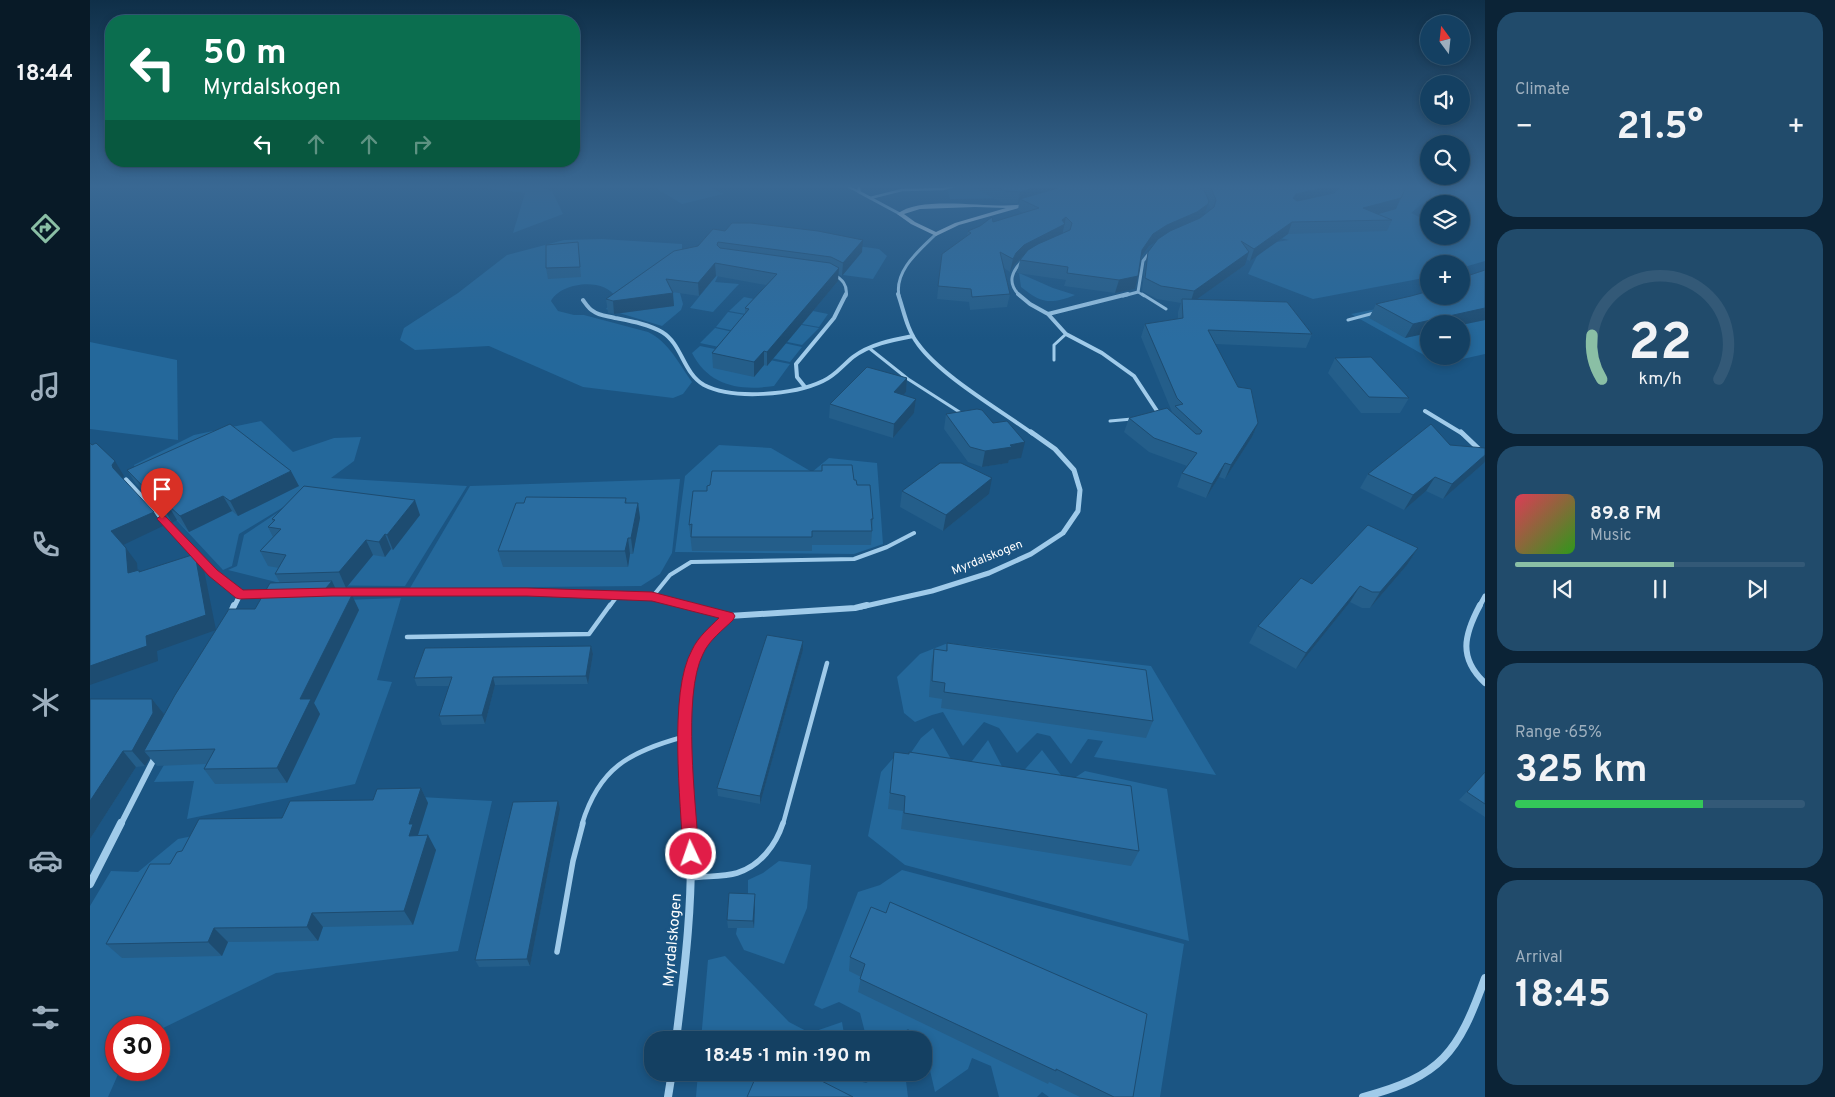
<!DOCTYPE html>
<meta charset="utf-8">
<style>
:root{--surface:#144062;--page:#214b6b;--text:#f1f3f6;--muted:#9dafbe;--line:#335977;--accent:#8abfa5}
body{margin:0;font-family:Overpass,sans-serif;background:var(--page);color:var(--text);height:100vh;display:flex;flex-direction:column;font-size:19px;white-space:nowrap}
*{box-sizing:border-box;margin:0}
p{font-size:16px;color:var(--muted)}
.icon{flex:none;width:28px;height:28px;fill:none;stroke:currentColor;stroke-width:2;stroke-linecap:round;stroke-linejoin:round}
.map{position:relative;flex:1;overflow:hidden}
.drawer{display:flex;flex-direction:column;gap:12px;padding:12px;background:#0b2336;width:350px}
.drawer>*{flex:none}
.guide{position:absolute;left:15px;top:15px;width:475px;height:152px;border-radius:20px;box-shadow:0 2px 8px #0003,0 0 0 1px var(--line);background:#0b6e4f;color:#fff;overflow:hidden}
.needle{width:32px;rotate:345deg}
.buttons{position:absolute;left:1330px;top:15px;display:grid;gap:10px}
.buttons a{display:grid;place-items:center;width:50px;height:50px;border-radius:50%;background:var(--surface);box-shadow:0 2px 8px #0003,0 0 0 1px var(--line);font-size:25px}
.speed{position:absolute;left:15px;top:1016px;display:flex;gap:10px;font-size:25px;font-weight:700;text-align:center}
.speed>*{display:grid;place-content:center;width:65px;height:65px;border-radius:50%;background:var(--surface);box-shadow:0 2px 8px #0003,0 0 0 1px var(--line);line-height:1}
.speed .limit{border:8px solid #d22;background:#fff;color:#111}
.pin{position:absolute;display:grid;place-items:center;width:42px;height:42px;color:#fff;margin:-51px -21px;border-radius:50% 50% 50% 0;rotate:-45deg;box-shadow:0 0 5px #0007}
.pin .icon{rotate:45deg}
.me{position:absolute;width:55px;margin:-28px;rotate:357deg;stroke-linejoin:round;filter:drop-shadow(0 0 4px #0008)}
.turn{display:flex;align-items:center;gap:18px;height:105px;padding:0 15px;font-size:22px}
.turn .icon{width:65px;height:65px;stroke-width:2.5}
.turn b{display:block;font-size:35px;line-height:42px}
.lanes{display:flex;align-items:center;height:48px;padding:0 15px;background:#0003;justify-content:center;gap:25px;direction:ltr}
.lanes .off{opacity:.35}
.big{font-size:38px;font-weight:700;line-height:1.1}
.drawer .tile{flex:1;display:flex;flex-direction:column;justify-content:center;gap:8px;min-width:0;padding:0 18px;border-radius:20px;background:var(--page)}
.drawer .dial{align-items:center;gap:0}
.dial svg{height:130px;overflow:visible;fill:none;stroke:var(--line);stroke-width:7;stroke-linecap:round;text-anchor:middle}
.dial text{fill:var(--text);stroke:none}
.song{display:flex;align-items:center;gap:15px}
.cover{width:60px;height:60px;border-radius:8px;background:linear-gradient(135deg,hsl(350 70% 55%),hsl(110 70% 35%))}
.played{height:5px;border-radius:2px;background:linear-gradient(90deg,var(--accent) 55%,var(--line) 55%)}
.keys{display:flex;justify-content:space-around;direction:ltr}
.heat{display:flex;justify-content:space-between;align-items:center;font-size:28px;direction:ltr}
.charge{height:8px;border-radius:4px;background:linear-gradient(90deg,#34c759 65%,var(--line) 0)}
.trip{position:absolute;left:554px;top:1031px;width:288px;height:50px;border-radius:20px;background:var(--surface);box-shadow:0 2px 8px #0003,0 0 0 1px var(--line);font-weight:700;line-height:50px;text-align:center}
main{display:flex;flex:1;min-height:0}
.tabs{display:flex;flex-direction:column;width:90px;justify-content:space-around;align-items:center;background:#081a27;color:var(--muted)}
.tabs .icon{width:35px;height:35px}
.tabs .on{color:var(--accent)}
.tabs b{font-size:22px;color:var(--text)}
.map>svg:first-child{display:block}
</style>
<main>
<nav class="tabs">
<b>18:44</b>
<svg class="icon on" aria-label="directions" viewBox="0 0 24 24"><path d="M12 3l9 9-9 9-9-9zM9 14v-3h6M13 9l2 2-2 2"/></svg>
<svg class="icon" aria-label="music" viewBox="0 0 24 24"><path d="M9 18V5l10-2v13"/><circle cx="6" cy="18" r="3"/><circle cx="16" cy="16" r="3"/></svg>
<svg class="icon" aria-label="phone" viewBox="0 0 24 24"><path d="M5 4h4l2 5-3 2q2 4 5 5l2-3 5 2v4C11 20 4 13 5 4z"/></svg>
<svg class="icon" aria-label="climate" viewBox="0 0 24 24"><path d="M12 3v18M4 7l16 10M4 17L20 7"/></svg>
<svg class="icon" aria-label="car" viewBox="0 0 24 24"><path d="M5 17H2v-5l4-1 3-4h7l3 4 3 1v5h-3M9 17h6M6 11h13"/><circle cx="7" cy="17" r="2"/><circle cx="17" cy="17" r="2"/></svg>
<svg class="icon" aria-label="filters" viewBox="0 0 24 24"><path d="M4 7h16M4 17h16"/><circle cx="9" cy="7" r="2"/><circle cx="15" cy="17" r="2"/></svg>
</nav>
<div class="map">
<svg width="1395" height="1097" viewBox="0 0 1395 1097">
<rect width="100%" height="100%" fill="#1b5583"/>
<path fill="#24689b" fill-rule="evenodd" d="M374,185h68l20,6 11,23 -50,19 12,-40z
M561,185h56l16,9 -41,10z
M874,185h101l-45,13 -70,1 -2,-9z
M1262,185h80l-3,13 -18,15 10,5 7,-3 1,-3v24h32v-32h-31l3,-19h52v76l-24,7v-4h-32v13l-116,22 -65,-25 15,-30 26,-4 -35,-8z
M512,239l80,5v5l42,14 -9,19 24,2 -26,28 -23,-4 21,-26 -31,11 3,11 -2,6 -19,16 -56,-17 10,-11c-11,-21 -55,-16 -65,3l7,10 16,4h10l64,17c21,10 31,32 44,50l-9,12 -10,4 -90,-11 -94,-41 -74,4 -15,-10 4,-12 54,-35 49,-38 57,-15z
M731,241l58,8 8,7 -14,23 -30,-4z
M929,273l34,15 22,7c-25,10 -34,8 -54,-8z
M1395,276v78l-45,10 -89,-50 81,-16 29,-2zM1339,324h32v32h-32z
M654,297l84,17 -9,13 -90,-16z
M638,312l91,16 -17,17 -86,-18z
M625,328l87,19 -12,15 -90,-19z
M0,342l87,18 1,80 -88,-11z
M610,346l90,18 -16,22c-35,5 -65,0 -82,-33z
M171,421l32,31 41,-14 27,-1 -7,24 -23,17 136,8 -62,100 -117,-1 -60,-15 9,-4 7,-31 66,-44 -71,43 -7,32 -9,4 -82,-88 -7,-17 60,-30z
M629,445l52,3 41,24 17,-14 48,5 6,81 -29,10 -179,-2 10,-76z
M590,479l-8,74 -12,21 -19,12 -231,2 60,-102z
M311,598l-24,82 15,2 -37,102 -168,35 7,-38 -40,1 105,-179z
M858,643l203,23 65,109 -122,-18 9,-16 -15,-2 -17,25 -21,-28 -13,-3 -20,20 -18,-25 -15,-6 -21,24 -20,-34 -11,3 -17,7 -11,-9 -7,-36 23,-23z
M843,728l18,31 18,6 19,-25 17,32 14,4 23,-26 25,33 18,-12 82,18 22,152 -284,-76 -37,-29 13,-64 15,-17 12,2 13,-19z
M331,797l71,4 -34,150 -182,22 -117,57v-2h-43v42h4l-12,27h-18v-191l21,-35 27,1 40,-33 97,-20z
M689,861l32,4 -4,43 -23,56 -40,-14 -8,-16 1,-6h17l-6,-27v-21l15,-7z
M812,870l282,74 -24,153h-111l-7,-5 -5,5h-38l-8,-31 -19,-8 -4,11 -33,23 -12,-52 -15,-11 -17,11h-24l-7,-27 -21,-11 -17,7 -8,-4 44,-113 22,-7z
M635,956l64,66 21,11 32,-11 3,18h-144l7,-80z
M608,1072l153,1 1,6 14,4 18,-10h21l3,24h-212z"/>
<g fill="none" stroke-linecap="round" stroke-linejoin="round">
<path stroke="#a0cbea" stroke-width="2.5" d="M755,185l14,7
M780,198l32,-8 41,-1 17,-4
M1048,292l6,4"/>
<path stroke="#a0cbea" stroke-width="3" d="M1052,294l24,15
M1258,320l26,-7
M779,348l39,31 53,34
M964,360v-15l12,-11
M1020,421l22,-2"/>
<path stroke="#a0cbea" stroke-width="4" d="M563,596l17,-21 21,-13 163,-3 33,-12 27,-14
M519,607l9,-12"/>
<path stroke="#a0cbea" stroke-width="4.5" d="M317,637l182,-3 21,-29
M492,824c17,-56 47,-72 101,-87
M693,824l44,-161"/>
<path stroke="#a0cbea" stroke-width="5.5" d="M601,878c15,-2 33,-1 46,-5 23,-7 39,-28 46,-50
M467,952l16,-91 10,-38"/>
<path stroke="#a0cbea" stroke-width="3" d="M769,185v7l41,22
M743,274c9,5 15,11 13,22
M809,296c-5,-26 21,-46 37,-62
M930,296c-14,-14 -8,-25 4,-37
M1033,296l15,-4 5,-31 11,-14"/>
<path stroke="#a0cbea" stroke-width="4" d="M808,294c6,17 9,36 20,50 23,32 82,66 115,90
M928,294l12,10 18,10 80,-20
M493,300c3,4 6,9 10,11 6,5 15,5 22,7 15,3 33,6 47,14 20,12 21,41 42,53 29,15 90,10 119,-4 12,-5 20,-16 30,-24 17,-13 39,-17 60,-21
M958,314l18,20 36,19 32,23 25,38
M715,387l-8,-10 -1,-13 38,-46 12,-24
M1335,411l38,23"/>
<path stroke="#a0cbea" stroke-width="5" d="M1371,432l24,23
M36,480l87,93 27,22 29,-1
M242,592h195l126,4 41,11
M144,607l6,-12
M771,607l71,-16 57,-18 42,-19 32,-21 15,-22 2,-21 -6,-20 -19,-21 -24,-17
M1389,607l6,-11"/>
<path stroke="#a0cbea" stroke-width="6" d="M599,605l40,11
M1390,605c-16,30 -22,53 5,78
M140,614l4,-9
M31,824l34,-67
M600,824c-3,-47 -16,-120 3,-163 8,-18 23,-32 36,-45l126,-8 12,-3"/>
<path stroke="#a0cbea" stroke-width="8" d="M0,884l31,-61
M586,1040c9,-72 18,-145 14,-217
M578,1097l4,-25
M1273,1097c79,-21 95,-44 122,-119"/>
<path fill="#cce4f8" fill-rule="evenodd" d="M941,201l3,2 -1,1 -74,21 -23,11 -25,-12 -14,-10c24,-19 88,-6 119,-9 5,0 10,-2 15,-4zM885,207l31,1 -51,15 -19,9 -21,-10 -11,-8 16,-5z"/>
</g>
<path fill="#245e8a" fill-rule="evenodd" d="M878,185h371l-8,8 65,16 -18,5 14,6 -5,11 -99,3 -38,27 -4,-2 -1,6 -49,34 116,35 -6,14 -91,-4 23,43 20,36 -6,14 -27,42 -6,-2 -13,21 -29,-11 5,-14 5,-7 -38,-14 -25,-20 5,-14 43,-6 -31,-75 4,-13 33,-5v-7l3,-9 -24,-4 -15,-8 3,-26 3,-13 7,-10 -6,4 -8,13 -6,30 -20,4 -51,-7 2,-6 -49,-7 3,-13 3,-3 -9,8 -4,7 -6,-4 6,26 -3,13 -37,3 -1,-8 -32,-3 5,-45 25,-18 1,-5 25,-9 30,-9 -5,-3 1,-7h-16zM1118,202l3,8 -7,5z
M623,229l149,23 -20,24 -4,-2v7l-71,85 -3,-1 -10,12 -41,-9 -1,-15 33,-39v-6l21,-23 -50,-9 -17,20 -27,-4 2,14 -60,8 -6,-1 -2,-14 92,-53z
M488,242l3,35 -33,2 -2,-11z
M1395,270v50l-24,5v-1l-56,14 -36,-20 7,-14 53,-8z
M1245,358l74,40 -9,15h-39l-33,-40z
M817,378l-1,14 -3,3 13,4 -2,14 -21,25 -64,-20 1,-14z
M856,414l75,44 -12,2 -1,3 -26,4 -14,-5 -24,-33z
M1360,445l34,18 -41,36 -17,-8 -22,19 -44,-22 8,-14z
M732,465l32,15 3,5 16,34 -2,26h-59v6h-120l-3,-26 18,-34 115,-20z
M37,470l172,16 -61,30 -6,-5 -43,21 -12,-12 -5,3 -36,-39z
M812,491l87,3 -46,37 -43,-24z
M536,498l1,5h11l2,15 -7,36h-3l-2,13h-125l-5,-16z
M330,515l-27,35 -2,-1 -6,8 -12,-2 -27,33h-11l3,7 21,15 -45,93 6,11 -33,69 -72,1 -11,-15 2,-5 -49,2 -7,-8 -5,8 -9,1 -46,72v-140h62l12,15v1l91,-106 25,-26 -5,-9 4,-6 -11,-2 -8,-15 13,-14 -5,-10 5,-5 -1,-3z
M1328,548l-11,17 -37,43h-8l-12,-6 -54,67 -47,-26 9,-17 54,-42z
M713,641v9l-43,154 -42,-8 -1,-8z
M857,643l206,78 -7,17 -205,-30 1,-9 -13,-2 2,-31 3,-17 12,2z
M501,646l2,8 -5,30 -93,1 -10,39 -43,1 -3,-9 10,-30h-32l-3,-8z
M804,752l245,99 -8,15 -230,-37 2,-18 -15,-2z
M1395,772v45l-26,-17z
M331,788l7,15 -10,32 18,15 -23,75 -90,2 -5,14 -90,1 -6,14 -100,2 -16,-14 64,-80 12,-13 100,-33 91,-18z
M470,809l-30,157 -51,1 -4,-7z
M665,901l-1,27h-26l-1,-8z
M760,957l283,140h-53l-31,-15 -1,2 -190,-92 3,-15 -12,-6z"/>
<path fill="#1d4c71" d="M953,185h39l-62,14 -1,4h-1l2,-11z
M1242,185h7l-13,13 -35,8 2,-8 3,-4z
M1311,198l-5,11 -38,11 5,-12z
M1118,204l-4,12 -40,21 -15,9 -11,16 4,-12 11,-16 14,-9z
M976,217l-4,19 -40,21 -8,8 -4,7 3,-13 3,-6 8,-8 38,-25z
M1202,222l-4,12 -38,27 4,-12z
M773,240l-1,12 -20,24 1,-13z
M1159,252l-4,13 -55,39 4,-13z
M625,263l1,13 -17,20 -1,-13z
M749,268l-1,13 -71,85v-14z
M1048,276l-3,13 -20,4 4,-13z
M583,293l1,13 -60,8 -1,-13z
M1395,308v12l-24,5v-1h-32v9l-24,5 8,-14z
M674,351v14l-10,12v-15z
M817,378l-1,14 -13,14 1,-14z
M826,399l-2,14 -21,25 1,-14z
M1168,423l-6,14 -27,42 6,-14z
M935,442l-4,16 -12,2 -1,3 -26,4 3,-16 25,-6z
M1395,455v6l-1,2 -41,36 9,-15z
M25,461l9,15 -2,3 -9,-11 -1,-3z
M1135,463l-6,14 -13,21 6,-14z
M201,471l8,15 -61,30 -8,-15z
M1345,477l-9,14 -22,19 9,-15z
M902,478l-3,16 -46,37 3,-16z
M133,496l9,15 -43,21 -9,-16z
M325,500l5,15 -27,35 -6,-15z
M548,503l2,15 -7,36 -2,-16z
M78,505l9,15 -5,3 -9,-16z
M64,512l9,14 -42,20 -10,-15z
M295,534l6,15 -6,8 -6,-15z
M538,538l2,16 -2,13 -3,-16z
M276,540l7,15 -27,33 -7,-16z
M36,548l11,15 2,25 -11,-15z
M1328,548l-11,17 -37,43 10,-16z
M105,554l9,16 12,60 -59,21 1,10 -68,24v-19l56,-30z
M242,581l7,15 -19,-1z
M1270,586l-10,16 -54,67 10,-16z
M262,595l7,15 -45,93 6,11 -33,69 -10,-15 23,-69z
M713,641v9l-43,154v-8z
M501,646l2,8 -5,30 -2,-8z
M403,677l2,8 -10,39 -3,-9z
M62,699l12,15 1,14 -21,23 6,7 -5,8 -13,-15z
M33,751l13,16 -46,72v-38z
M331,788l7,15 -10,32 3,4 -12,-3v-12z
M468,801l2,8 -30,157 -3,-7z
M338,835l8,15 -23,75 -9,-14z
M665,894v7l-1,27 -1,-7z
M222,913l11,14 -5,14 -11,-14z
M124,928l14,14 -6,14 -14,-14z"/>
<path fill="#2a6da1" stroke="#1d4c71" d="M902,185h51l-23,7 -15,-1z
M978,185h129l8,7 4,9 -1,3 -11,8 -30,13 -14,9 -11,16 -4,26 -19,4 -52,-7 1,-6 -48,-7 8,-10 10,-6 32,-14 2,-7 -6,-6 -4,3 3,4 -41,21 -8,8 -3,6 -13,-7 10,42 -38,3 -1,-8 -33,-3 4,-32 29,-21 -3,-2 12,-5 12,-9 1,5 46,-14 -19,-9z
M1118,185h124l-1,1 -35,8 -3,4 4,3 37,-8 8,-8h65l-6,13 -38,10 29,12 -100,2 -38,27 -13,-8 8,11 -55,39 -33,-5 -16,-8 3,-26 10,-13 12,-8 30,-13 14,-11 2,-7 -5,-12z
M642,223h19l67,8 45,9 -20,23 -12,-6 -113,-15 -1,3 3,3 110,15 9,5 -72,84 -3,-1 -10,11 -42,-9 37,-44 -4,-1 32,-34 -62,-11 -17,20 -32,-4 7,14 -60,8 -7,-2 68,-48 24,-5 15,-17 12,2z
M488,242l2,25 -34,1v-23z
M1395,270v38l-72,16 -37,-20 35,-8 18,-5v5h32v-18z
M1092,299l105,3 25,32 -104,-4 30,57 13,2 7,34 -27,42 -6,-2 -13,21 -30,-11 15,-20 -43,-15 -25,-20 38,-10 29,26h4l2,-3 -27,-25 8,-2 -6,-6 -32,-74 38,-6z
M1281,357l38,41 -40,-1 -34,-39z
M777,367l40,11 -13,14 22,7 -22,25 -64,-20z
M887,409l5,1 11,13 14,-2 18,21 -15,3 2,2 -27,4 -15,-4 -24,-33z
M140,424l61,47 -61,30 -7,-5 -43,20 -12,-11 -5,2 -36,-37z
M1341,424l19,21 35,3v7l-33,29 -17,-7 -22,18 -45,-21z
M0,443l2,2 4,-2 19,18 -3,4 1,3 41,44 -43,19 15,17 2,25 11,-3v2l56,-18 11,61 -60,21 1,10 -57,20z
M850,463h21l31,15 -46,37 -44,-24z
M732,465h30l2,15h2l1,5h13l3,34h-2l1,12h-60v6h-121l1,-13 -3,1 4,-34h14v-5l3,-1 2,-14h110z
M214,486l111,14 -28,35 -2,-1 -6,8 -13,-2 -27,32 -64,2 11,-19 -26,-4 21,-22 -13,-2 7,-7 -3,-1z
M436,497l100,1 -1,5h13l-7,35h-3l-3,13h-127l18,-48h8z
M1278,525l50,23 -38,44h-8l-12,-6 -54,67 -48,-27 43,-48 11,6z
M242,581l-12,14h32l-52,104h11l-34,69 -73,1 11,-20 -71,2 31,-56 54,-86h26l15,-26z
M677,635l36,6 -43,155 -43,-8z
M857,643l199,27 7,51 -209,-29 1,-9 -13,-2 2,-32 13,2z
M501,646l-5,30 -93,1 -11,38 -43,1 13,-39 -38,1 11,-30z
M0,699h62l1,14 -21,38h-9l-33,50z
M804,752l15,2v-2l222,34 8,65 -235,-38 1,-17 -15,-3z
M1395,772v32l-18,-12z
M331,788l-12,36h4l-4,12 19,-1 -24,76 -92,2 -5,14 -93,1 -6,14 -102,2 44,-80h20l7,-12 5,-1 17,-32 83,-1 8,-17 83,-1 4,-11z
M468,801l-31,158 -52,1 38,-158z
M639,893l26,1 -2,27 -26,-1z
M800,902l257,112 -14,83h-19l-58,-28v2l-196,-92 5,-15 -15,-7 21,-50 15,6z
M668,1072h46l49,25h-106z"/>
<linearGradient id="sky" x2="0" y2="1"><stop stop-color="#0f2f48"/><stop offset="0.55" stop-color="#396893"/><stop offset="1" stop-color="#396893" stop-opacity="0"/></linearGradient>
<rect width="1395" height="339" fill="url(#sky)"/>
<path fill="#e11d48" stroke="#92132f" d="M72,515l4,2 51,53 26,20 89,-2h195l125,4 81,21 2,3 -2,4c-10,10 -24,20 -30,34 -21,41 -7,151 -4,200l-2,5 -6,3 -5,-3 -3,-5c-2,-51 -15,-161 9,-204 6,-13 17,-22 27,-32l-67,-17 -125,-5h-195l-92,3 -4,-1 -27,-22 -50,-55 -2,-2 2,-2z"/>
<g text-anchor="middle" stroke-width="5" stroke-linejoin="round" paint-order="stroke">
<g font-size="12" fill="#fff" stroke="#1b5583">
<text transform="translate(897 557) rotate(-22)" y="4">Myrdalskogen</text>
</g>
<g font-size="15" fill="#fff" stroke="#1b5583">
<text transform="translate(582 940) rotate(-85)" y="5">Myrdalskogen</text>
</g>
</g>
</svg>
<div class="buttons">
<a><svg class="needle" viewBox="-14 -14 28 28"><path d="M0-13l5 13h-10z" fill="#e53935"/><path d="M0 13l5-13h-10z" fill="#9dafbe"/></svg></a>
<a><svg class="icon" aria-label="sound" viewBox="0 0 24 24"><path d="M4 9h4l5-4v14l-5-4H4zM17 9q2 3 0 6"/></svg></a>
<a><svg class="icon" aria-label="search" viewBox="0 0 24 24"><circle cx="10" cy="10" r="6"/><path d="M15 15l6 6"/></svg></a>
<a><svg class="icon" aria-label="layers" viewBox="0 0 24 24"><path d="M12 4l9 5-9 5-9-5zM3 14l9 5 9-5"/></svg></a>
<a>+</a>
<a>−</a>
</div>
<div class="speed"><div class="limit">30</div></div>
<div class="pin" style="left:72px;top:519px;background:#d93025"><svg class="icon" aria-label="arrive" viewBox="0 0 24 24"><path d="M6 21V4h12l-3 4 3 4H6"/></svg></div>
<svg class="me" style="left:601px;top:854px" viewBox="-20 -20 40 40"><circle r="17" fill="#e11d48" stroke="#fff" stroke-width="3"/><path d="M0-11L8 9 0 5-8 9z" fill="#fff"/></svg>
<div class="trip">18:45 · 1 min · 190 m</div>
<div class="guide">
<div class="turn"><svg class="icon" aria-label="left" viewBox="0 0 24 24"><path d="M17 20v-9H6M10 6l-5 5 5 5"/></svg><div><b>50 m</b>Myrdalskogen</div></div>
<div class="lanes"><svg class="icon" aria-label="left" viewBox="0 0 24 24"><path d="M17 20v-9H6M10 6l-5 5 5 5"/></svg><svg class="icon off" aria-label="ahead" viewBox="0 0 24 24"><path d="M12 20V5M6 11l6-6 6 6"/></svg><svg class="icon off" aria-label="ahead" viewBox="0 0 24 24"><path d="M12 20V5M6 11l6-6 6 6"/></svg><svg class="icon off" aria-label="right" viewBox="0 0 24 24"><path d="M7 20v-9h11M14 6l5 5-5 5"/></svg></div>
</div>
</div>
<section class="drawer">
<div class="tile"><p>Climate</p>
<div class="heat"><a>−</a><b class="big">21.5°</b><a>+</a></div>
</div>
<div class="tile dial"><svg viewBox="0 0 100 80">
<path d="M14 69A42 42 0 1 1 86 69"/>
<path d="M14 69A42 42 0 0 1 8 42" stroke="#8abfa5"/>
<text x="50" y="56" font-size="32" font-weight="700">22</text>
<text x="50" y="72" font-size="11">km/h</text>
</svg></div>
<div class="tile">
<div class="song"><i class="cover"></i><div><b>89.8 FM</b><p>Music</p></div></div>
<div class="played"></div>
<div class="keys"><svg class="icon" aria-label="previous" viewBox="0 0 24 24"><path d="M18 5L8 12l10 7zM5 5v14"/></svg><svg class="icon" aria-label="pause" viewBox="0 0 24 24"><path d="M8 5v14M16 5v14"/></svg><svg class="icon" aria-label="next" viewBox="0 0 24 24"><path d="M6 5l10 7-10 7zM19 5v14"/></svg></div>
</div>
<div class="tile"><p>Range · 65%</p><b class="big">325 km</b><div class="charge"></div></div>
<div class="tile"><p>Arrival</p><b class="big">18:45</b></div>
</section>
</main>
